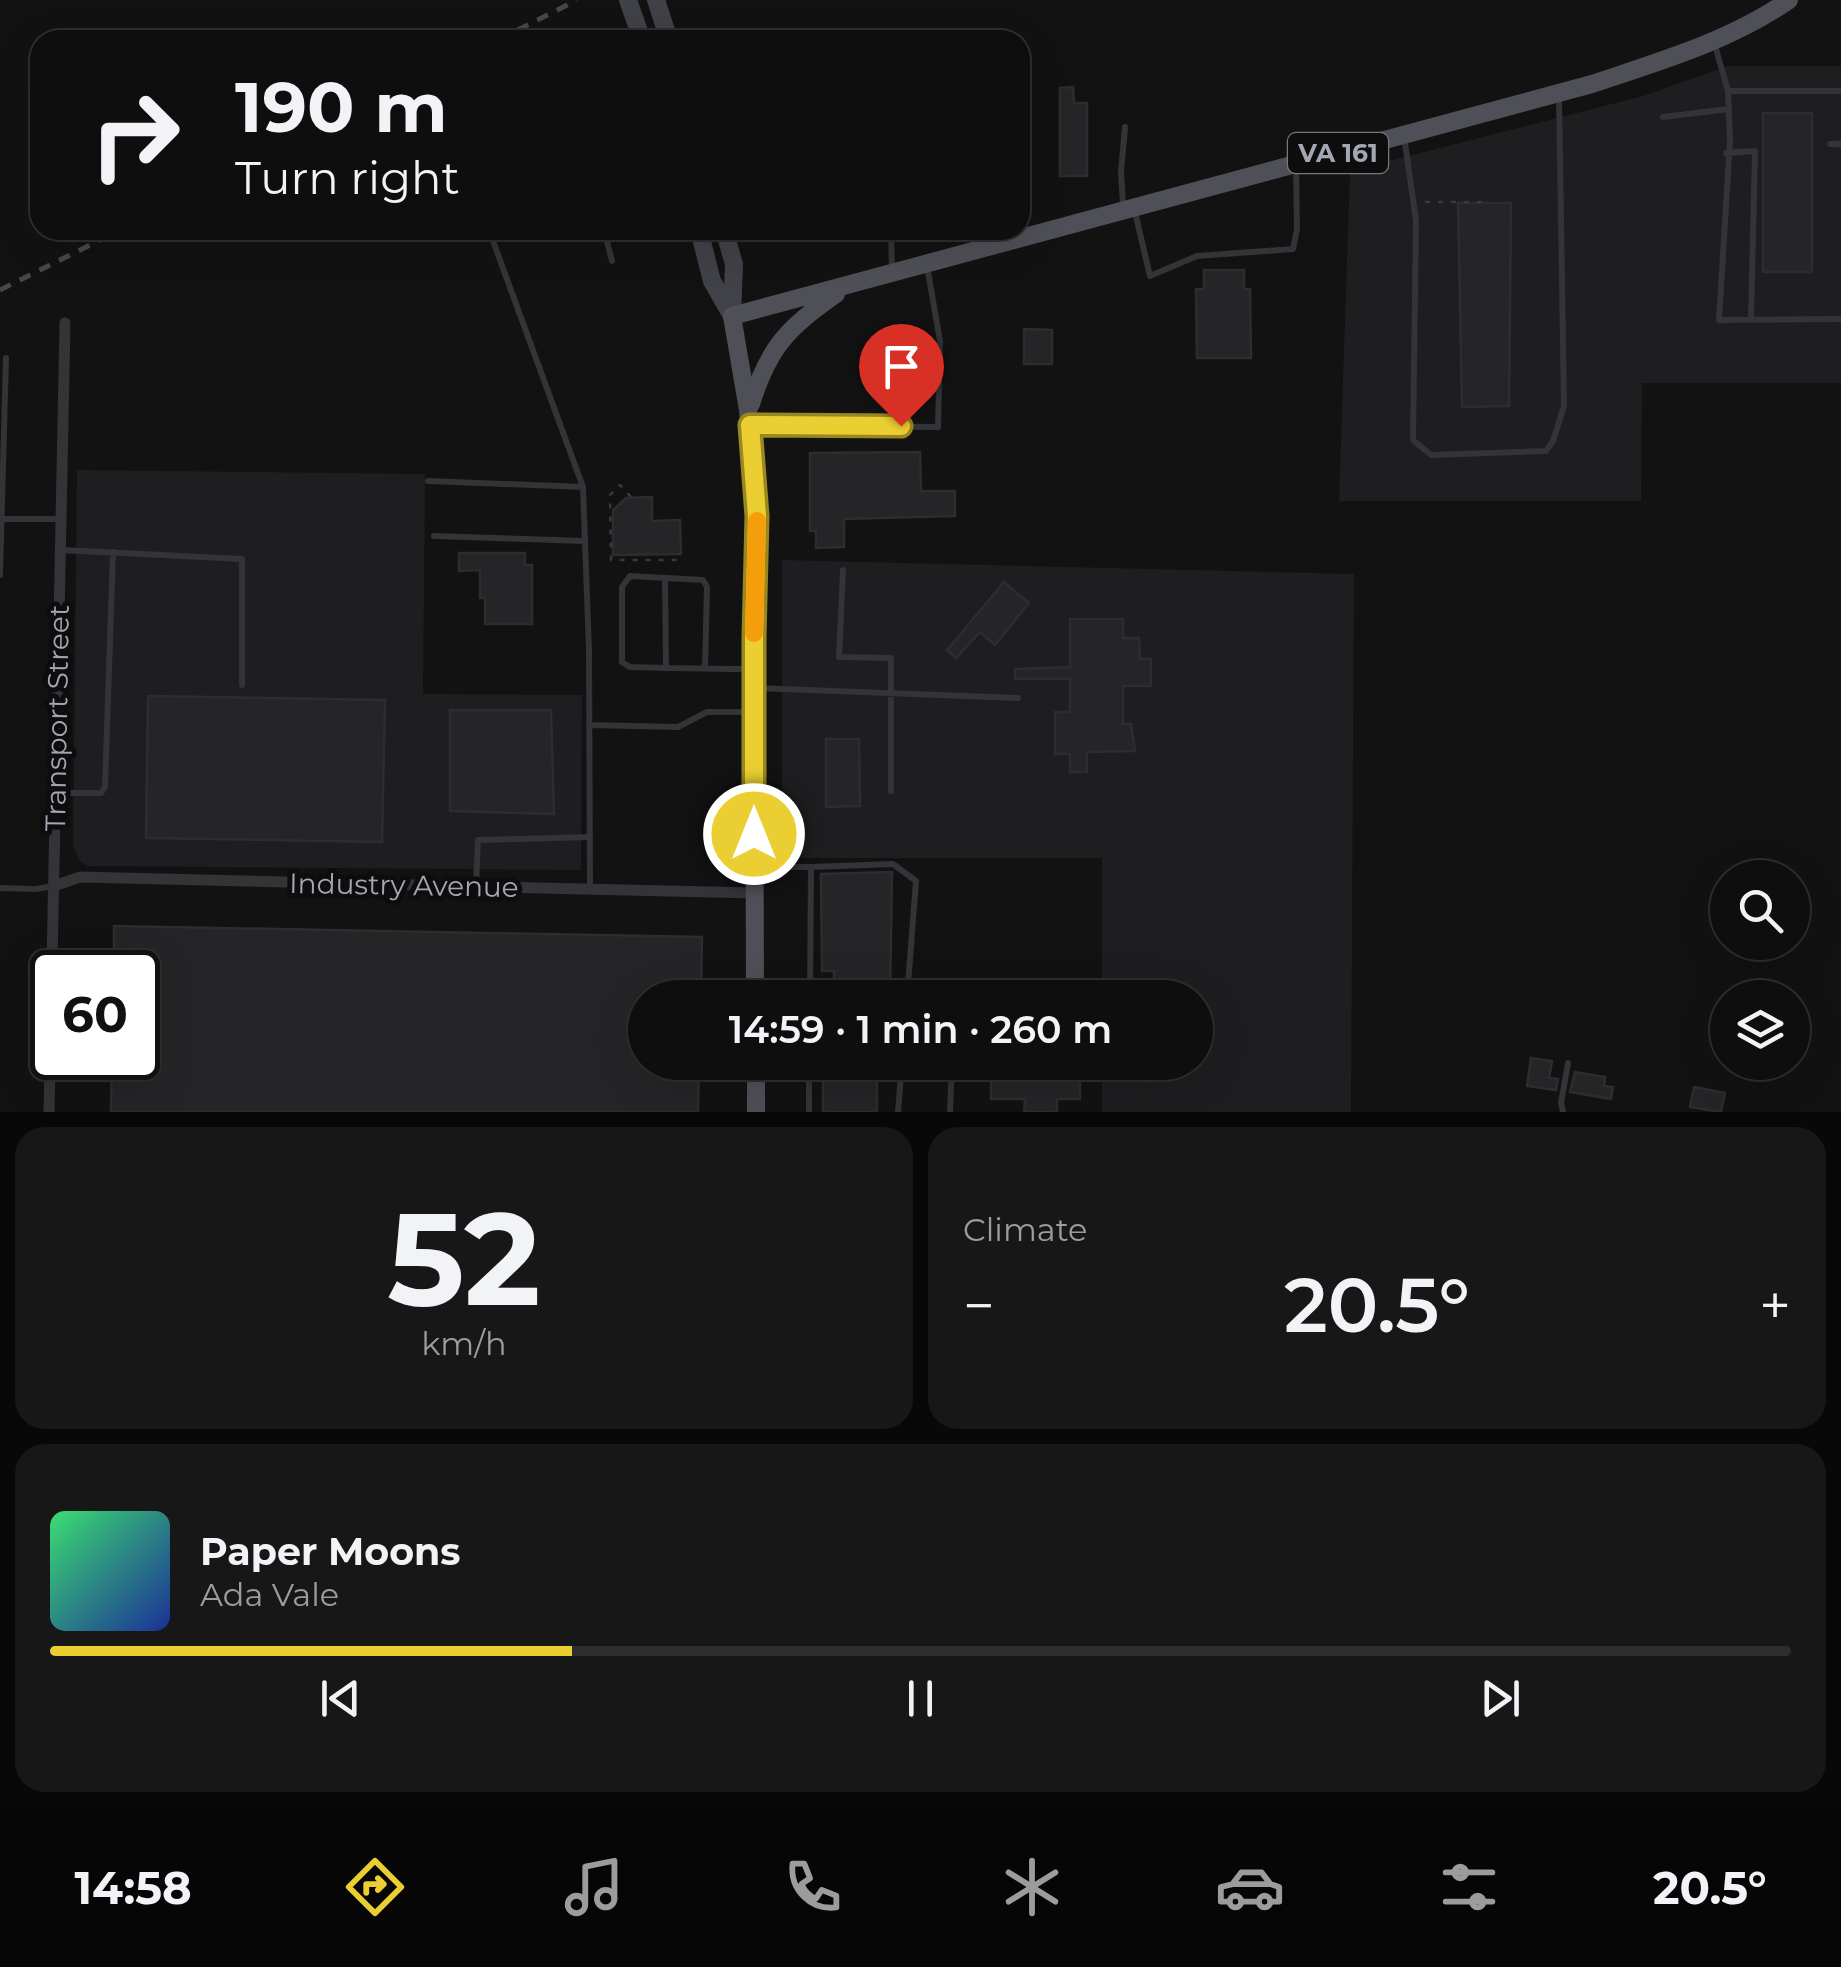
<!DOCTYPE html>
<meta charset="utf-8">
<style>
:root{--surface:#0e0e0e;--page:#171717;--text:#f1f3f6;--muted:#9b9c9e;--line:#2e2e2e;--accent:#ebcf32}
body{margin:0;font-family:Montserrat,sans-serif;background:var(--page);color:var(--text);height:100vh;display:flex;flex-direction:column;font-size:38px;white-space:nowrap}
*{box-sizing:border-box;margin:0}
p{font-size:32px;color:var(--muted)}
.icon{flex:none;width:55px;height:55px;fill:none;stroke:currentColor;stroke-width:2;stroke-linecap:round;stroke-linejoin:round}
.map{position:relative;height:1112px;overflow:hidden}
.panel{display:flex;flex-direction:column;gap:15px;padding:15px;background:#080808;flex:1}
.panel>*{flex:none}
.hud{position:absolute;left:30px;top:30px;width:1000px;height:210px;border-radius:30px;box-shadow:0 10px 40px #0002,0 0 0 2px var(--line);background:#0e0e0e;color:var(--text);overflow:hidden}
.buttons{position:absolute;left:1710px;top:860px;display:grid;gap:20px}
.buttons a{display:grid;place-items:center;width:100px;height:100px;border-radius:50%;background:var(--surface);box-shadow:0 10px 40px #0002,0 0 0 2px var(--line);font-size:50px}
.speed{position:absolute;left:30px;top:950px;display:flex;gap:20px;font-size:50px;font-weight:700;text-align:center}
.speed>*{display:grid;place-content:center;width:130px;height:130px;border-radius:50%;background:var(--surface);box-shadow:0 10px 40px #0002,0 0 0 2px var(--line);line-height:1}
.speed .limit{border:5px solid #111;border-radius:15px;background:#fff;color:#111}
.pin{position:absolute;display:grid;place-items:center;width:85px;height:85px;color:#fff;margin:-102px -42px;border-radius:50% 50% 50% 0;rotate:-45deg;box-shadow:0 0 10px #0007}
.pin .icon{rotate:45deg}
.me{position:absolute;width:110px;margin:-55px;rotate:0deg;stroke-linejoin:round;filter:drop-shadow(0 0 8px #0008)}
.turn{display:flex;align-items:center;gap:35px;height:210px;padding:0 40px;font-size:45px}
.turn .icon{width:130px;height:130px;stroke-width:2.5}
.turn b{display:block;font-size:70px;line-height:85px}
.big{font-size:75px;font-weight:600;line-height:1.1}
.panel .tile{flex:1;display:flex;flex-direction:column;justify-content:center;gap:15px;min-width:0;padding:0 35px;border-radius:30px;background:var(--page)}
.panel .dial{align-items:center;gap:0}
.dial b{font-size:130px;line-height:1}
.song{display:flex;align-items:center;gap:30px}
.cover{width:120px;height:120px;border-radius:15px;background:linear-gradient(135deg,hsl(140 70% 55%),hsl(230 70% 35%))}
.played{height:10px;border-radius:5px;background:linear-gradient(90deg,var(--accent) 30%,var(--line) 30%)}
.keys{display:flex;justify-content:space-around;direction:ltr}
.heat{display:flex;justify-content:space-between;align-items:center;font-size:55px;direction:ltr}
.panel .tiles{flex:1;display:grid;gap:15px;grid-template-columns:1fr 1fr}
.tile:last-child{grid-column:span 2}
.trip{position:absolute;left:628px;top:980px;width:585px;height:100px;border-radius:50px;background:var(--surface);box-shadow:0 10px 40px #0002,0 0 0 2px var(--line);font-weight:600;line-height:100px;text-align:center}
.tabs{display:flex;height:160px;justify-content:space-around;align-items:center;background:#060606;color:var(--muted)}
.tabs .icon{width:70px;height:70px}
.tabs .selected{color:var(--accent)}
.tabs b{font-size:45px;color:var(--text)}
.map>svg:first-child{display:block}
</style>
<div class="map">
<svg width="1841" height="1112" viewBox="0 0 1841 1112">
<rect width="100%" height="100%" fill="#121213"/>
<path fill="#1e1e20" d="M1728,66h113v317h-199l-1,118h-302l11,-330 293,-75z
M77,470l348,4 -2,220 159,1 -1,175 -494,-4 -8,-6 -6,-15z
M782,560l572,14 -3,538h-249v-49l93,-1v-64l-93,-1v-139h-320z"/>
<path fill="#252527" stroke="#2d2c2f" stroke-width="2.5" d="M1073,87l1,16h13v73h-27v-88z
M1763,113h49v159h-49z
M1458,203h53l-2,203 -47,1z
M1204,270h40v19h6l1,69h-54l-1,-69h8z
M1024,329l28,1v34h-28z
M920,452l1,39h34v25l-111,3v28l-28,1v-17h-6v-78z
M652,497v24l28,-1 1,34 -68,1v-45l13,-12z
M459,553h66v12h7v59h-47v-26h-5v-28l-21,1z
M1004,582l25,21 -34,42 -15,-13 -24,26 -9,-8z
M1070,619h53v19h16l1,21h11v27h-28v38h8l4,27 -48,1v20h-17v-18h-15v-42h15v-33h-55v-10l55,-2z
M148,696l237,4 -3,142 -236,-4z
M450,710h101l3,104 -104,-3z
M826,739h33l1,67 -34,1z
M892,872l-2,126h-56v-27h-12l-1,-97z
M114,926l588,11 -1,61h-56v64h54l-1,50h-587l1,-54h26v-86h-24z
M1531,1058l21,3 -3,17 9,1 -2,11 -29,-4z
M823,1062h54v50h-54z
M991,1062h89v37h-23v13h-33l1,-13h-34z
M1575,1072l30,5 -1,9 9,1 -2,12 -41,-7z
M1694,1087l31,6 -4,19 -31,-5z"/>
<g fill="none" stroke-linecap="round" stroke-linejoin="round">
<path stroke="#393a3f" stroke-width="2.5" stroke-dasharray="5 8" stroke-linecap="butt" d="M1425,202h59
M631,497l-11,-12 -10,10 1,65h70
M728,866l2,12"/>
<path stroke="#333338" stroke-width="6" d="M1714,42l14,49h113
M1728,91l2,49 -11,180 122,-1
M1663,117l66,-8
M1404,136l12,85 -3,219 18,15 115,-4 7,-10 11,-35 -5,-310
M1830,144h11
M1726,153l29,-2 -4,168
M1123,205l-2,-33 4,-45
M1135,212l15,64 47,-20 96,-7 4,-20 -1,-63
M489,230l94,257 6,163 1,238
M604,230l8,31
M891,230l1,39
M752,425l186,2 2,-86 -13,-75
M428,481l155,6
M1,519h59
M434,536l151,5
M61,550l181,9v126
M843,570l-4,87 52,1v133
M0,575l6,-217
M665,578l1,90
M705,668l2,-81 -4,-7 -73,-4 -8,11v75l8,5c41,1 82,2 122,2
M755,688l263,10
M589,725l89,2 29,-15h47
M55,793h46l4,-6 8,-235
M758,867h53l-1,131
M811,867l82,-3 23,17 -9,117
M476,886l2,-46 111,-3
M0,888l36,1 17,-3
M955,998v-6
M809,1112v-50
M898,1112l4,-50
M950,1112l2,-50
M1563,1112l-2,-9 7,-40"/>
<path stroke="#333338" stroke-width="11" d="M54,886l26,-9 674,16
M49,1112l16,-789"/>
<path stroke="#414148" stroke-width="18" d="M628,0l14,40
M656,0l13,40
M699,230l13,51 20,35
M724,230l10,34 -2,51"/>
<path stroke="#4f4f57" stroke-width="18" d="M751,404c18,-58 37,-76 85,-110
M755,998l-1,-360 3,-123 -9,-105 -16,-94 860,-232c68,-23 138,-43 197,-84
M756,1062v50"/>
<path stroke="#46464d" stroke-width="5" stroke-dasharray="12 10" stroke-linecap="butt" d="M498,40l79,-40
M0,290l120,-60"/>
</g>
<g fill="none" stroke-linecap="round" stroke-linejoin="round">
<g stroke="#998720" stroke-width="25">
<path id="route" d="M754,834v-196l3,-122 -7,-91 151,1"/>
</g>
<use href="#route" stroke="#ebcf32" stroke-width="18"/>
<path stroke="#f59e0b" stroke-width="18" d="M754,633l3,-112"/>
</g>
<g text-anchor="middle" stroke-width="10" stroke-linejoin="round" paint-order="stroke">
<rect fill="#0d0d0e" stroke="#777882" stroke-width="2.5" x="1288" y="133" width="100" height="40" rx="8"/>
<g font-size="25" font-weight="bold" fill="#a4a6b3">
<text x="1338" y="162">VA 161</text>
</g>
<g font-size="28" fill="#a4a6b3" stroke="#0d0d0e">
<text transform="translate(57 718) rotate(-89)" y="10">Transport Street</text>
<text transform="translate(404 885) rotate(1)" y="10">Industry Avenue</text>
</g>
</g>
</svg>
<div class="buttons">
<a><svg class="icon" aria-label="search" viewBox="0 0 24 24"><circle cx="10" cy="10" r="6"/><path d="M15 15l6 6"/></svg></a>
<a><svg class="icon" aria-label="layers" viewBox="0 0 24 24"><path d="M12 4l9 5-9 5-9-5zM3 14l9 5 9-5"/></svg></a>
</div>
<div class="speed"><div class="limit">60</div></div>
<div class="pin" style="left:901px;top:426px;background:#d93025"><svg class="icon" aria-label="arrive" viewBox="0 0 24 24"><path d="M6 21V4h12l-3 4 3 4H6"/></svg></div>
<svg class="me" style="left:754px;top:834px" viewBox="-20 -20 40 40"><circle r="17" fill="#ebcf32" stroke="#fff" stroke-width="3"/><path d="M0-11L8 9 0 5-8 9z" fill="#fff"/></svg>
<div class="trip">14:59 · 1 min · 260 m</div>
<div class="hud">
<div class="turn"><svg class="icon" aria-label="right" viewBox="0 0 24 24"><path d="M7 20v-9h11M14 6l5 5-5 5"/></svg><div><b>190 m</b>Turn right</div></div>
</div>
</div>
<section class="panel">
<div class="tiles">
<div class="tile dial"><b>52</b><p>km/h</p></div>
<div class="tile"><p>Climate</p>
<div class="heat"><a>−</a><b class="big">20.5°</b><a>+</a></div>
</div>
<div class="tile">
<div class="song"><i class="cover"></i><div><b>Paper Moons</b><p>Ada Vale</p></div></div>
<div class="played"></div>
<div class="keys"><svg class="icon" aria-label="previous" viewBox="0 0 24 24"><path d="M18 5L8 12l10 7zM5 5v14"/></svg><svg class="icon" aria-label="pause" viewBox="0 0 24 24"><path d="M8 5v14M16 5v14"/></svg><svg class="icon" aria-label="next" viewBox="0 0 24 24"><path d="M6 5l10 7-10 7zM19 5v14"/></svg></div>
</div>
</div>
</section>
<nav class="tabs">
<b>14:58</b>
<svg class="icon selected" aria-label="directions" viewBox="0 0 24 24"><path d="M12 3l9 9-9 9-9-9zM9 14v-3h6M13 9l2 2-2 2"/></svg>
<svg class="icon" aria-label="music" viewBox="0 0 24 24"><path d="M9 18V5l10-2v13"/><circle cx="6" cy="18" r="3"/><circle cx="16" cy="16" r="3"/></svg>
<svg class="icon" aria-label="phone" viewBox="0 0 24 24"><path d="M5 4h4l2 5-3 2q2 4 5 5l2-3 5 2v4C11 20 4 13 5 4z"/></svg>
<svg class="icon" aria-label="climate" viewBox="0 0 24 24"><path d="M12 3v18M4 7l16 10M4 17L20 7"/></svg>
<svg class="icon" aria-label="car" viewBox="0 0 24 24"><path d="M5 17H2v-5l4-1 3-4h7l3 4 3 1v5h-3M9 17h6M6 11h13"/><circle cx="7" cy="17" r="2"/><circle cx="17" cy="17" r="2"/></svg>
<svg class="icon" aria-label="filters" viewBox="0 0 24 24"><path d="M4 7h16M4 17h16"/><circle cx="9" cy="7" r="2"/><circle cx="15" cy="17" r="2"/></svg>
<b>20.5°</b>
</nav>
